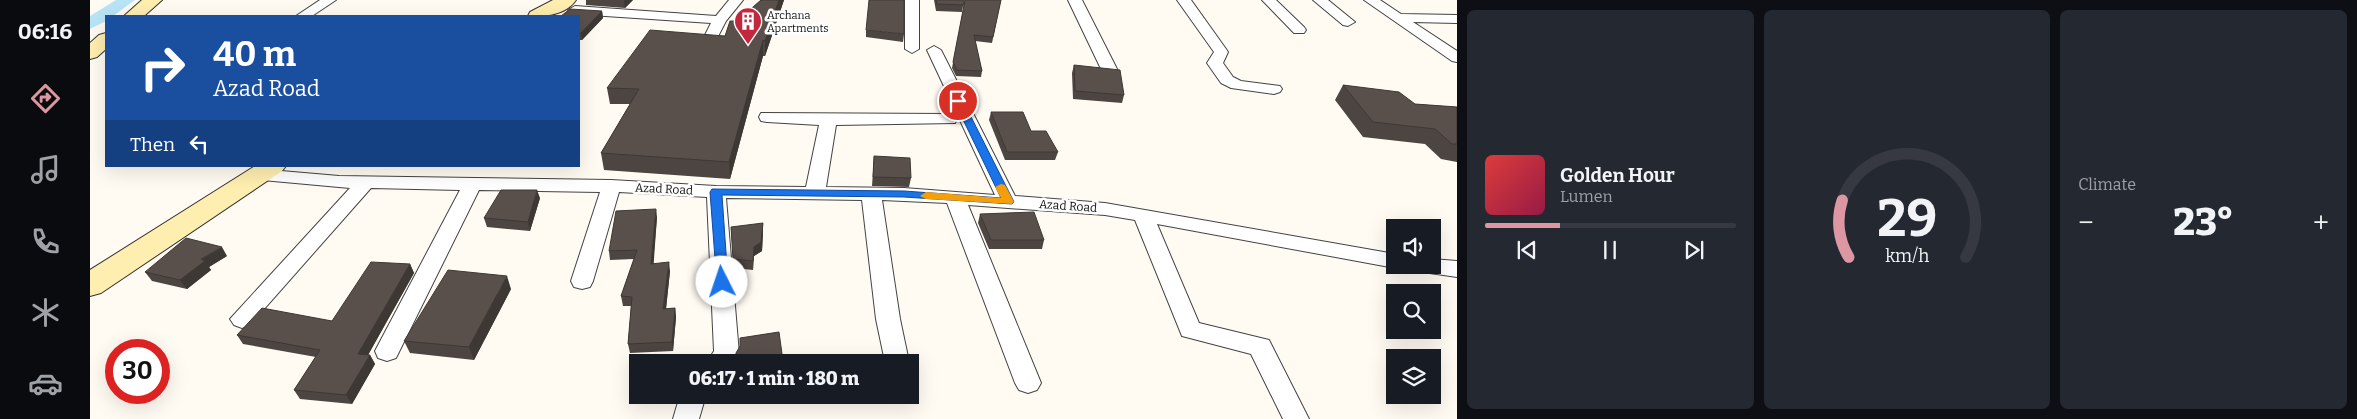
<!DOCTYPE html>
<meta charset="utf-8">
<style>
:root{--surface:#171b24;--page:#242831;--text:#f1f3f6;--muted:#9ea1a6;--line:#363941;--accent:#dc97a3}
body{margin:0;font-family:Bitter,serif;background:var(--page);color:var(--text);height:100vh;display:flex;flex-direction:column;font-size:19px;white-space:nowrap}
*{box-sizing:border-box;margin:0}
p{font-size:16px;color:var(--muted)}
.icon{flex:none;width:28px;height:28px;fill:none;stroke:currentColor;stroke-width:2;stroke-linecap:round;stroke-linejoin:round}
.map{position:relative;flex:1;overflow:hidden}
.panel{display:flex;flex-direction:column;gap:10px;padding:10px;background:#0d0f14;width:900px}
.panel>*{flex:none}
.top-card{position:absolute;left:15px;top:15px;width:475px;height:152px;border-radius:0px;box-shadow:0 5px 20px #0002;background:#1a4fa0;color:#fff;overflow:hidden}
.controls{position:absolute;left:1296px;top:219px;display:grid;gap:10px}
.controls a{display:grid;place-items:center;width:55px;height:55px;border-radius:0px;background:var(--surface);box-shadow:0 5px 20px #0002;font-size:25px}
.speed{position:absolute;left:15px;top:339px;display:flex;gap:10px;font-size:25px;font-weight:700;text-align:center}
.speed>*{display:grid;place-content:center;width:65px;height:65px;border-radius:50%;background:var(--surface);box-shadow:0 5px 20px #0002;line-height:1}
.speed .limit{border:8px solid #d22;background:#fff;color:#111}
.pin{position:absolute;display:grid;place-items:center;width:42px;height:42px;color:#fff;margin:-21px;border:2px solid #fff;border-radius:50%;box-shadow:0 1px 5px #0007}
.me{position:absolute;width:55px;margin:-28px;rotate:356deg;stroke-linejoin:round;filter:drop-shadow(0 0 4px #0008)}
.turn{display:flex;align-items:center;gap:18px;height:105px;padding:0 25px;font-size:22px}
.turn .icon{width:65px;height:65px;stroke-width:2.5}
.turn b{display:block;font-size:35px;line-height:42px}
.then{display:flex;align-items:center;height:48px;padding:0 25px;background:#0003;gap:10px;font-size:19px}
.big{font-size:38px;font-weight:800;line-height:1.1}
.panel .tile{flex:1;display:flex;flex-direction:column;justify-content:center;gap:8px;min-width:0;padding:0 18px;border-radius:8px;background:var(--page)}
.panel .dial{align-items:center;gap:0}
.dial svg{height:130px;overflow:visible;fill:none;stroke:var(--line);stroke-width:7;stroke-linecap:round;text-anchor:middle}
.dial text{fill:var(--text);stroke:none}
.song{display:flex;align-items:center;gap:15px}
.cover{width:60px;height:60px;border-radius:8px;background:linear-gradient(135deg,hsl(0 70% 55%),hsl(340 70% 35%))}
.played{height:5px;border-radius:2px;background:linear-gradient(90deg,var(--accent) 30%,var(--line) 30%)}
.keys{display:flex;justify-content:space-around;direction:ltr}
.heat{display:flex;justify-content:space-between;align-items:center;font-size:28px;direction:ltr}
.panel .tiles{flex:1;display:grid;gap:10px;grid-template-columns:repeat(3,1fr)}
.trip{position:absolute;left:539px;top:354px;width:290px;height:50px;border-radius:0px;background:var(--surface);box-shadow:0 5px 20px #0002;font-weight:800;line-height:50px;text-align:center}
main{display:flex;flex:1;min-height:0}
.tabs{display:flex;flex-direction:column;width:90px;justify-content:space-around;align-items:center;background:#090b0e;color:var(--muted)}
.tabs .icon{width:35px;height:35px}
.tabs .selected{color:var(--accent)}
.tabs b{font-size:22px;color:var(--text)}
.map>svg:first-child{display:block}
</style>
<main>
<nav class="tabs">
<b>06:16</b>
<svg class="icon selected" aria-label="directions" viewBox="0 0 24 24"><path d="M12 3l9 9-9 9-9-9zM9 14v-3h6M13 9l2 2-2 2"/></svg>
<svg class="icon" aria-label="music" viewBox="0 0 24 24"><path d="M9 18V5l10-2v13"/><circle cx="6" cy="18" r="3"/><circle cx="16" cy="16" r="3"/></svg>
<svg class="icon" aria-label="phone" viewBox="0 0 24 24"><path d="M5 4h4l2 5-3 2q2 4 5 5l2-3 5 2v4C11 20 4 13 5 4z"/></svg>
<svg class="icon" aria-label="climate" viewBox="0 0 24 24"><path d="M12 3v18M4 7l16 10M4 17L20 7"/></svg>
<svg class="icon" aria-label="car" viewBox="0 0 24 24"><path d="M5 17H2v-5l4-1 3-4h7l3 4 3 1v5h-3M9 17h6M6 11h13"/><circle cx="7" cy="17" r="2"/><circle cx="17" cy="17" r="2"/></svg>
</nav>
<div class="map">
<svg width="1367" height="419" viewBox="0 0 1367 419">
<rect width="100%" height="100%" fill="#fffbf3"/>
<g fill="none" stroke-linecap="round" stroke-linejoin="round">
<path fill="#b8e5f6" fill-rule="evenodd" d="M26,0h19l-22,16h-7v5l-16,8v-13z"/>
<g stroke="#434343" stroke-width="2">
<path id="street" d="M230,0h16l-24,16h-16z
M639,0h14l-17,21 -14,27 -5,1 -7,-4 11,-22 -136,-9 -7,-4 7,-4 141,10z
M815,0h14v49l-7,4 -7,-4z
M978,0h14l35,69 -3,3h-10l-3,-3z
M1087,0h14l35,49 2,3 -5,11 10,14 8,4 39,5 2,3 -2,3 -6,2 -43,-6 -10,-5 -14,-20 7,-11z
M1172,0h14l28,27 2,3 -2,3h-10z
M1223,0h15l27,22 -7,4 -5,-1z
M1274,0h16l21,14 56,1v8l-44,-1 44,29v11l-5,-1z
M844,46l7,4 74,146 90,7 290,51v11h8l-8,3 -238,-44 42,99 70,17 40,79h-26l-32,-65 -69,-18 -47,-116 -30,-5 -137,-10 73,178 -4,7 -9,3 -9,-3 -4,-7 -68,-180 -65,-3 18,119 8,38 -2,5h-20l-2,-5 -8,-38 -14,-119 -136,-2 13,156 -5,8h-27l7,-11 -7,-154 -88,-5 -26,89 -3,6 -8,2 -8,-2 -3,-6 29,-89 -121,-2 -83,168 -9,3 -9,-3 -3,-7 85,-161 -89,-2 -121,137 -8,3 -8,-3 -4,-6 120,-131 -99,-9 -2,-4 2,-4 7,-2 81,7 272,4 105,6 90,1 13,-62 -52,-3 -6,-1 -2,-4 2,-4 188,1 6,1 2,4 -2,4 -119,2 -10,62 78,1 91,7 -68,-145z
M1342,259l25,2v16l-48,-7 -3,-5h26z
M590,395h26l-7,24h-26z"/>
</g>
<g stroke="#323232" stroke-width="2">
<path id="secondary" d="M52,0h20l-18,16h-20z
M463,0h23c-10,15 -32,17 -48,16l2,-4z
M16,33v16l-9,8 -7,2v-16l9,-8z
M165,166h31l-4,5 -181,122 -11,3v-26z"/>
</g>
<use href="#street" fill="#fff" fill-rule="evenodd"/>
<use href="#secondary" fill="#feeeaf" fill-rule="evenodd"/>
</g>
<path fill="#4d4541" d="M496,0h47l-8,8 -39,-3z
M671,0h23l-19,56h-2l-33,123 -126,-9 -3,-17 29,-49h-20l-3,-16 118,-52 12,-15z
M844,0h30l-2,12 -26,-1z
M875,0h36l-9,43 -17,-2 7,30 -1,6 -25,-1 -4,-8z
M512,11l1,7 -21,22h-3v-24z
M776,30l38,4 -1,8 -37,-5z
M984,65l50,30 -2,8 -49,-4 -1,-26z
M1253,85l72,19 42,3v55l-16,-3 -16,-15 -62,-7 -28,-37z
M901,112l40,19 27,21 -3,8h-50l-16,-40z
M784,156l37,22 -2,9 -37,-1z
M450,198l-10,33 -43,-4 -3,-9z
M890,214l64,26 -2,9h-53l-11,-26z
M567,217l-4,46 17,8 -4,38 9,-1 1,9 -3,34 -43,2 -2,-9 3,-38h-8l-2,-10 13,-37 -24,1 -1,-9z
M641,227l32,5 -1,19 -8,5 -1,14 -19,-2z
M137,256l-18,11 2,3 -24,19 -35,-8 -7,-9z
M320,264l4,9 -46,82h2l5,9 -23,40 -52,-5 -6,-9 22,-33 -73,-13 -6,-9 95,-14z
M421,289l-37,71 -64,-7 -6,-12z"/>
<path fill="#3e3835" d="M535,0h8l-8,8 -1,-7z
M689,0h5l-19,56v-15z
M512,11l1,7 -21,22 -1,-7z
M673,40v16l-33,123 -1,-17z
M447,190l3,8 -10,33 -2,-9z
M566,209l1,8 -4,56 -2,-9z
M673,223v9l-1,19 -8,5 -1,14 1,-23z
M132,247l5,9 -18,11 2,3 -24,19 -7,-9 21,-21z
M579,262l1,9 -5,47 -2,-9z
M320,264l4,9 -51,91 -5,-10z
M417,276l4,13 -37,71 -5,-13z
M585,308l1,9 -3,34 -1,-9z
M280,355l5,9 -23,40 -6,-9z"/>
<path fill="#59504c" stroke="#3e3835" d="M671,0h18l-14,41 -2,-1 -34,122 -128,-9 38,-64 -32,-1 43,-58 75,6 5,-15h7z
M779,0h35v34l-38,-4z
M846,0h28v5l-27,-1z
M875,0h36l-8,37 -19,-2 8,36 -25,-1 -4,-8z
M480,9l32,2 -21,22h-2v-17h-18z
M984,65l46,5 4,25 -49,-4z
M1253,85l56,7 16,12 42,3v37h-5l-17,-15 -62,-7z
M901,112h32l8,19h15l12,21h-51z
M784,156l36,2 1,20 -38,-1z
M411,190h36l-9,32 -44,-4z
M566,209l-5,55 18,-2 -6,47 12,-1 -3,34 -44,2 4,-47 -11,-1 16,-46 -28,1 7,-40z
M944,212l10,28h-53l-11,-26z
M673,223l-2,19 -7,5 -1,14 -20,-2 -2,-32z
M96,238l36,9 -21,12 4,2 -25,19 -35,-8z
M281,262l39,2 -52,90 12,1 -24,40 -52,-5 26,-40 -83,-15 25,-27 70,13z
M358,270l59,6 -38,71 -65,-6z
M689,332l4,29 -12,1h-35v-9l4,-7v-8z"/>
<path fill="#1a73e8" stroke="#114b97" d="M868,98l5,3 51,101 -2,2 -108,-7 -182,-2 6,87 -2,3h-9l-7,-93 2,-3 192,2 97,7 -47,-97z"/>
<path fill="#f59e0b" d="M911,184l4,1 9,17 -2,2 -86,-5 -6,-3 6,-4 75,6 -6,-11z"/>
<defs>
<g id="building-pin" transform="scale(1.4375)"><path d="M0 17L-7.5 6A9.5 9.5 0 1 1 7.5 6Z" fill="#c2273d" stroke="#fff"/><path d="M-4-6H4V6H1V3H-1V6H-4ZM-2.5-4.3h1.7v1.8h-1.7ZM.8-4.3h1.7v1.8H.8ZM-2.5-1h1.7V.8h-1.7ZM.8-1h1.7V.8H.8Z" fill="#fff"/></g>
</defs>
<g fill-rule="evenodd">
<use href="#building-pin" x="658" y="21"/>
</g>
<g text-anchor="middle" stroke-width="5" stroke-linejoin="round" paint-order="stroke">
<g font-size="11" fill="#101010" stroke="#fff" text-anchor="start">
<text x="677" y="19">Archana<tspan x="677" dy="13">Apartments</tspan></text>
</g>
<g font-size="12" fill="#101010" stroke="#fff">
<text transform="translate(574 189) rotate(3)" y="4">Azad Road</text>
<text transform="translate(978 206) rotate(4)" y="4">Azad Road</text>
</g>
</g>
</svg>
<div class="controls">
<a><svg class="icon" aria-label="sound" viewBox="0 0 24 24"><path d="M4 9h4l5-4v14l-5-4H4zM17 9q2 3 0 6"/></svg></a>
<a><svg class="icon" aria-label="search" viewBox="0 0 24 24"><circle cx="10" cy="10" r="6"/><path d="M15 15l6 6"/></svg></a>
<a><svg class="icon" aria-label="layers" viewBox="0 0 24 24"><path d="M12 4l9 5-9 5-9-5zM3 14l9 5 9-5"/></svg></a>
</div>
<div class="speed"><div class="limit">30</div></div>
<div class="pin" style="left:868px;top:101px;background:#d93025"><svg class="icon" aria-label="arrive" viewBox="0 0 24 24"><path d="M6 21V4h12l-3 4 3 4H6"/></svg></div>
<svg class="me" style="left:632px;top:282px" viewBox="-20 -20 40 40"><circle r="19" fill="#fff"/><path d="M0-13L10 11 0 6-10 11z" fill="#1a73e8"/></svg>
<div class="trip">06:17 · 1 min · 180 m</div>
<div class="top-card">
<div class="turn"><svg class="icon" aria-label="right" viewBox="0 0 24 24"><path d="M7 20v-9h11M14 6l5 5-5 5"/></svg><div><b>40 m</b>Azad Road</div></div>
<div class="then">Then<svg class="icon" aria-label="left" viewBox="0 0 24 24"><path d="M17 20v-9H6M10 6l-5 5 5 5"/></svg></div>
</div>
</div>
<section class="panel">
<div class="tiles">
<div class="tile">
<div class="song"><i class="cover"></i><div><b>Golden Hour</b><p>Lumen</p></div></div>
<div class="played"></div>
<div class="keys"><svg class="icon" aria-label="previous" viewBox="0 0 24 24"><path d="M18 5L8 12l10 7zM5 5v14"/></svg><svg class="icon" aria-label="pause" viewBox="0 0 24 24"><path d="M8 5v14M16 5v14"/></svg><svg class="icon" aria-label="next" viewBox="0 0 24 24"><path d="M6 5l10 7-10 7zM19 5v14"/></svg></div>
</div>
<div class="tile dial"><svg viewBox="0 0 100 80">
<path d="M14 69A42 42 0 1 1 86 69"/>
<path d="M14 69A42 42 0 0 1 10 34" stroke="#dc97a3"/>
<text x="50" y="56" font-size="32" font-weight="700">29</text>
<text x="50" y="72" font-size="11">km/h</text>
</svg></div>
<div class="tile"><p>Climate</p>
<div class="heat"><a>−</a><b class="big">23°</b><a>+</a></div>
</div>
</div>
</section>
</main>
